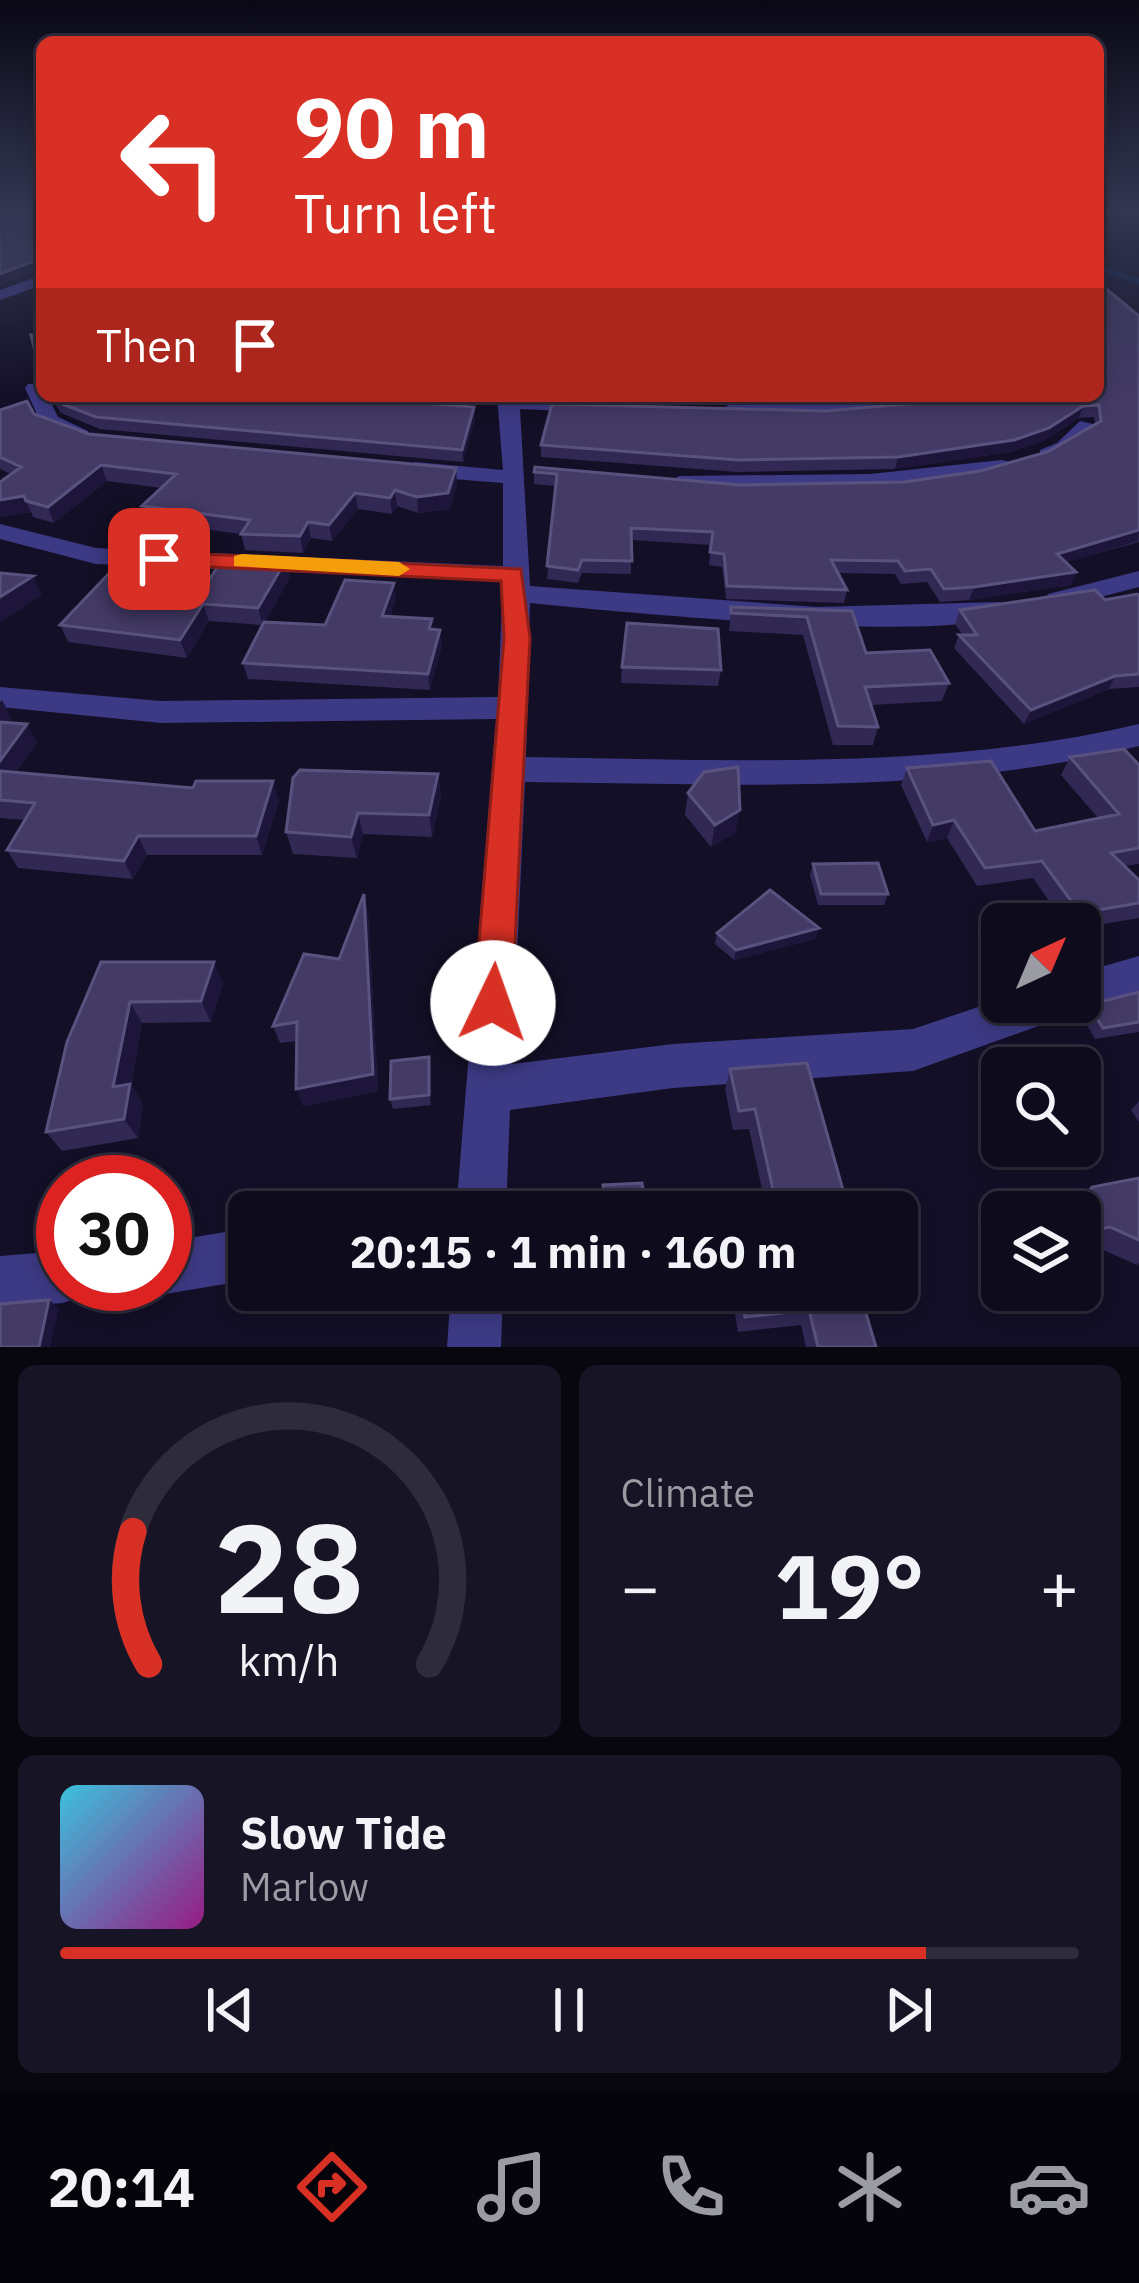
<!DOCTYPE html>
<meta charset="utf-8">
<style>
:root{--surface:#0e0b1c;--page:#171425;--text:#f1f3f6;--muted:#9b9ba3;--line:#2e2b3b;--accent:#d93025}
body{margin:0;font-family:"IBM Plex Sans",sans-serif;background:var(--page);color:var(--text);height:100vh;display:flex;flex-direction:column;font-size:45px;white-space:nowrap}
*{box-sizing:border-box;margin:0}
p{font-size:39px;color:var(--muted)}
.icon{flex:none;width:66px;height:66px;fill:none;stroke:currentColor;stroke-width:2;stroke-linecap:round;stroke-linejoin:round}
.map{position:relative;height:1347px;overflow:hidden}
.details{display:flex;flex-direction:column;gap:18px;padding:18px;background:#08060f;flex:1}
.details>*{flex:none}
.top-card{position:absolute;left:36px;top:36px;width:1068px;height:366px;border-radius:18px;box-shadow:0 6px 18px #0003,0 0 0 3px var(--line);background:#d93025;color:#fff;overflow:hidden}
.needle{width:78px;rotate:44deg}
.tools{position:absolute;left:981px;top:903px;display:grid;gap:24px}
.tools a{display:grid;place-items:center;width:120px;height:120px;border-radius:18px;background:var(--surface);box-shadow:0 6px 18px #0003,0 0 0 3px var(--line);font-size:60px}
.speed{position:absolute;left:36px;top:1155px;display:flex;gap:24px;font-size:60px;font-weight:700;text-align:center}
.speed>*{display:grid;place-content:center;width:156px;height:156px;border-radius:50%;background:var(--surface);box-shadow:0 6px 18px #0003,0 0 0 3px var(--line);line-height:1}
.speed .limit{border:18px solid #d22;background:#fff;color:#111}
.pin{position:absolute;display:grid;place-items:center;width:102px;height:102px;color:#fff;margin:-51px;border-radius:24px;box-shadow:0 6px 18px #0006}
.me{position:absolute;width:132px;margin:-66px;rotate:3deg;stroke-linejoin:round;filter:drop-shadow(0 0 9px #0008)}
.turn{display:flex;align-items:center;gap:42px;height:252px;padding:0 60px;font-size:54px}
.turn .icon{width:156px;height:156px;stroke-width:2.5}
.turn b{display:block;font-size:84px;line-height:102px}
.then{display:flex;align-items:center;height:114px;padding:0 60px;background:#0003;gap:24px;font-size:45px}
.big{font-size:90px;font-weight:800;line-height:1.1}
.details .widget{flex:1;display:flex;flex-direction:column;justify-content:center;gap:18px;min-width:0;padding:0 42px;border-radius:18px;background:var(--page)}
.details .dial{align-items:center;gap:0}
.dial svg{height:312px;overflow:visible;fill:none;stroke:var(--line);stroke-width:7;stroke-linecap:round;text-anchor:middle}
.dial text{fill:var(--text);stroke:none}
.song{display:flex;align-items:center;gap:36px}
.cover{width:144px;height:144px;border-radius:18px;background:linear-gradient(135deg,hsl(190 70% 55%),hsl(310 70% 35%))}
.played{height:12px;border-radius:6px;background:linear-gradient(90deg,var(--accent) 85%,var(--line) 85%)}
.keys{display:flex;justify-content:space-around;direction:ltr}
.heat{display:flex;justify-content:space-between;align-items:center;font-size:66px;direction:ltr}
.details .tiles{flex:1;display:grid;gap:18px;grid-template-columns:1fr 1fr}
.widget:last-child{grid-column:span 2}
.trip{position:absolute;left:228px;top:1191px;width:690px;height:120px;border-radius:18px;background:var(--surface);box-shadow:0 6px 18px #0003,0 0 0 3px var(--line);font-weight:800;line-height:120px;text-align:center}
.tabs{display:flex;height:192px;justify-content:space-around;align-items:center;background:#06040b;color:var(--muted)}
.tabs .icon{width:84px;height:84px}
.tabs .active{color:var(--accent)}
.tabs b{font-size:54px;color:var(--text)}
.map>svg:first-child{display:block}
</style>
<div class="map">
<svg width="1139" height="1347" viewBox="0 0 1139 1347">
<rect width="100%" height="100%" fill="#130f26"/>
<g fill="none" stroke-linecap="round" stroke-linejoin="round">
<path stroke="#0c2248" stroke-width="6" d="M1098,267l41,15"/>
<path fill="#3d3a85" fill-rule="evenodd" d="M42,275v10l-42,15v-10z
M28,384h14v12h6l10,21 30,14v8h-14l-32,-14 -17,-37z
M497,396l95,4 10,6 -10,6 -72,-3 10,177 287,21 182,-5 14,8c-36,38 -414,0 -483,-7l-4,154c202,3 415,14 613,-33v22c-197,50 -412,38 -614,36l-13,282 161,-20 240,-15 89,-30 78,3v-29l59,-17v38l-59,17 -10,-4 -4,9 -153,55 -240,17 -163,22 -4,102h-50l40,-493 -335,4 -161,-16v-20l161,14 337,-4 5,-116 -407,-17 -96,-25v-15l96,24 407,18v-83l-88,-7 -11,-7 11,-7 88,8z
M896,396h71l-10,6 -122,12 -105,2 -10,-6 10,-6z
M1080,421l17,4 -24,28 -33,7v-10l17,-7z
M1002,460l8,2v10l-140,16 -191,2 -11,-7 11,-7 191,-2z
M1139,571v16l-81,21 -14,-8 4,-6z
M249,1228v52l-84,14 -18,-8 18,-2v-42z
M63,1251v33h23l-4,12 -19,7 -63,5v-52z
M451,1290h52l-2,57h-54z"/>
</g>
<path fill="#312854" d="M1098,274l7,4 -3,8 37,30v226l-73,20 10,10 -5,13 -102,15 -29,2 -13,-20 -26,2 -6,-10 -57,-1 9,17 -3,13 -118,-4 -4,-32 -13,-2 2,-20 -80,-5v34l-49,-1 -4,10 -31,-4 8,-93 -21,-2v-12l206,13 164,-3 76,-11 67,-19 48,-28 -1,-7 -15,1 -34,22 -35,12 -115,17 -158,3 -196,-15v-12l285,-34 114,-10 158,-5z
M50,396h284l140,11 1,11 -12,44 -363,-33 -39,-16z
M402,396h80l-1,3z
M625,396h308l-200,4z
M0,410l34,4 55,20 368,49 -7,26 -32,4 -21,-7 -5,8 -34,-5 -26,32 -21,-3 -8,15 -58,-3 -4,-16 -93,-12 -6,-16 20,-18 -55,-7 -53,42 -21,-6 -2,-5 -31,5v-35l11,-8 -11,-5z
M286,560l4,17 -25,45 60,3 71,-27 -6,19 43,12 9,16 -12,45 -182,-11 -5,-16 19,-38 -53,-4 -22,37 -119,-16 -8,-17 149,-45z
M1139,595v92l-30,2 -85,35 -70,-76 5,-13h4l-8,-11 5,-14z
M731,607l121,4 14,42 83,30 -7,18 -71,4 7,22 -5,18h-40l-30,-110 -74,-4z
M622,667l99,3 -3,16 -97,-3z
M0,700l12,19 -4,4 29,19 -21,30 263,28 -17,55h-115l-14,24 -115,-11 -11,-18 18,-30 -25,-2z
M1070,757l69,8v99l-14,2 14,14v38l-59,10v-4h-15l-32,-46 -56,8 -30,-48 -20,4 -26,-57 6,-17 128,63 63,-13 -37,-43z
M438,774l3,22 -9,41 -69,-3 -6,24 -64,-4 -7,-22z
M688,793l48,39 -25,15 -26,-32z
M813,864l75,30 -4,11h-66l-8,-30z
M368,912l10,179 -75,15 -6,-65 -17,2 -7,-17 66,-67z
M819,928l-4,11 -81,21 -19,-16 2,-11z
M101,962l122,21 -12,39 -69,1 -11,62 12,19 -5,34 -76,13 -16,-19z
M1139,992v40l-44,7 -14,-24 7,-10z
M431,1067v38l-38,4 -3,-10z
M730,1069l119,142 -1,1h-81l-18,-83 -16,1 -8,-41z
M1139,1101v21l-8,-12z
M1139,1178v85l-2,2 -45,-20 -12,2v-35h-11l6,-7 17,-18z
M731,1290h128l17,57h-70l-5,-22 -63,7z"/>
<path fill="#1d163a" d="M42,258v11l-42,16v-11z
M1083,406l-4,12 -34,22 -35,12 -115,17 3,-12z
M474,407l1,11 -12,44 -1,-12z
M101,465l6,16 -53,42 -6,-16z
M456,468l1,15 -7,26 -32,4 -1,-16z
M395,490l2,16 -5,8 -2,-16z
M355,493l3,16 -26,32 -3,-16z
M24,496l7,16 -31,5v-17z
M308,522l3,16 -8,15 -3,-17z
M1139,530l-1,11 -86,26 5,-13z
M286,560l4,17 -27,49 -5,-18z
M1076,572l-5,13 -102,15 5,-13z
M33,576l9,19 -42,28v-26z
M394,583l2,15 -11,34 -3,-16z
M203,604l6,17 -22,37 -7,-18z
M440,630l2,15 -12,45 -2,-16z
M1115,676l-6,13 -85,35 7,-14z
M2,700l10,19 -12,14v-30z
M27,724l10,18 -33,46 -4,-7v-20z
M438,774l3,22 -9,41 -3,-22z
M273,781l6,19 -17,55 -6,-19z
M740,810l-4,22 -25,15 4,-22z
M358,813l5,21 -6,24 -6,-21z
M954,820l-7,18 -20,4 6,-17z
M138,836l9,19 -14,24 -9,-18z
M364,894l4,18 10,179 -75,15 -7,-17z
M819,928l-4,11 -81,21 2,-10z
M214,962l9,21 -12,39 -10,-21z
M130,1002l12,21 -11,62 12,19 -5,34 -14,-19 -11,-32z
M429,1057l2,10v38l-2,-10z
M49,1300l10,8 -9,39h-11z"/>
<path fill="#433a66" stroke="#5a527e" stroke-width="3" d="M0,211h42v47l-42,16z
M1098,282l41,34v214l-82,24 19,18 -102,15 -30,2 -13,-20 -26,2 -7,-10 -67,-1 16,30 -120,-4 -3,-32 -14,-2 3,-20 -82,-4 1,33 -50,-1 -4,10 -31,-4 10,-92 -23,-2 1,-5 205,18 164,-3 76,-11 67,-19 54,-31 -2,-16 -16,1 -34,22 -35,12 -116,17 -160,3 -197,-15 11,-41 274,7 114,-10 10,-5h148z
M31,335l11,3v41z
M53,396h281l140,11 -12,43 -366,-33 -39,-15z
M27,401l7,13 55,20 367,34 -8,25 -31,4 -22,-7 -5,8 -35,-5 -26,32 -21,-3 -8,14 -59,-2 9,-14 -108,-14 34,-32 -75,-9 -53,42 -22,-6 -2,-5 -24,4v-18l21,-15 -21,-10v-47z
M224,557l62,3 -28,48 -55,-4 -23,36 -120,-15 55,-58 94,13z
M0,573l33,3 -33,21z
M345,580l49,3 -12,33 50,3 -3,10 11,1 -12,44 -185,-11 21,-41 61,3z
M1095,590l10,10 32,-6 2,1v79l-24,2 -84,34 -72,-75h18l-17,-25z
M731,607l121,4 14,42 64,-3 19,33 -84,4 13,40 -40,-1 -31,-109 -76,-4z
M627,623l91,6 3,41 -99,-3z
M0,722l27,2 -27,37z
M1124,749l15,16v83l-28,5 28,27v23l-59,10 -38,-52 -57,7 -31,-48 -21,5 -26,-57 84,-7 44,70 84,-17 -49,-57z
M738,767l2,43 -25,15 -27,-32 16,-21z
M300,770l138,4 -9,41 -71,-2 -7,24 -65,-5 7,-54z
M0,771l193,17 3,-7h77l-17,55h-118l-14,25 -117,-11 28,-47 -35,-3z
M878,863l10,31h-67l-8,-30z
M770,890l49,38 -83,22 -19,-17z
M364,894l9,180 -77,15 1,-67 -24,4 31,-72 35,5z
M101,962h113l-13,39 -71,1 -17,85 17,-3 -6,35 -78,13 21,-90z
M1139,992v30l-36,6 -15,-23z
M429,1057v38l-39,4 1,-38z
M807,1063l42,148 -71,1 -23,-103 -16,2 -9,-42z
M1139,1178v62l-29,-13 -15,3 -14,-28 11,-15z
M642,1183l4,29h-40l-3,-27z
M739,1290h120l17,57h-58l-9,-37 -64,7z
M49,1300l-10,47h-39v-43z"/>
<linearGradient id="sky" x2="0" y2="1"><stop stop-color="#0a0815"/><stop offset="0.53" stop-color="#333752"/><stop offset="1" stop-color="#333752" stop-opacity="0"/></linearGradient>
<rect width="1139" height="400" fill="url(#sky)"/>
<path fill="#d93025" stroke="#8d1f18" stroke-width="3" d="M159,552l362,17 9,69 -18,365 -5,12 -14,6 -13,-6 -6,-12 30,-365 -3,-57 -351,-17 -3,-5z"/>
<path fill="#f59e0b" d="M242,554l157,8 11,7 -11,7 -165,-10v-10z"/>
</svg>
<div class="tools">
<a><svg class="needle" viewBox="-14 -14 28 28"><path d="M0-13l5 13h-10z" fill="#e53935"/><path d="M0 13l5-13h-10z" fill="#9b9ba3"/></svg></a>
<a><svg class="icon" aria-label="search" viewBox="0 0 24 24"><circle cx="10" cy="10" r="6"/><path d="M15 15l6 6"/></svg></a>
<a><svg class="icon" aria-label="layers" viewBox="0 0 24 24"><path d="M12 4l9 5-9 5-9-5zM3 14l9 5 9-5"/></svg></a>
</div>
<div class="speed"><div class="limit">30</div></div>
<div class="pin" style="left:159px;top:559px;background:#d93025"><svg class="icon" aria-label="arrive" viewBox="0 0 24 24"><path d="M6 21V4h12l-3 4 3 4H6"/></svg></div>
<svg class="me" style="left:493px;top:1003px" viewBox="-20 -20 40 40"><circle r="19" fill="#fff"/><path d="M0-13L10 11 0 6-10 11z" fill="#d93025"/></svg>
<div class="trip">20:15 · 1 min · 160 m</div>
<div class="top-card">
<div class="turn"><svg class="icon" aria-label="left" viewBox="0 0 24 24"><path d="M17 20v-9H6M10 6l-5 5 5 5"/></svg><div><b>90 m</b>Turn left</div></div>
<div class="then">Then<svg class="icon" aria-label="arrive" viewBox="0 0 24 24"><path d="M6 21V4h12l-3 4 3 4H6"/></svg></div>
</div>
</div>
<section class="details">
<div class="tiles">
<div class="widget dial"><svg viewBox="0 0 100 80">
<path d="M14 69A42 42 0 1 1 86 69"/>
<path d="M14 69A42 42 0 0 1 10 35" stroke="#d93025"/>
<text x="50" y="56" font-size="32" font-weight="700">28</text>
<text x="50" y="72" font-size="11">km/h</text>
</svg></div>
<div class="widget"><p>Climate</p>
<div class="heat"><a>−</a><b class="big">19°</b><a>+</a></div>
</div>
<div class="widget">
<div class="song"><i class="cover"></i><div><b>Slow Tide</b><p>Marlow</p></div></div>
<div class="played"></div>
<div class="keys"><svg class="icon" aria-label="previous" viewBox="0 0 24 24"><path d="M18 5L8 12l10 7zM5 5v14"/></svg><svg class="icon" aria-label="pause" viewBox="0 0 24 24"><path d="M8 5v14M16 5v14"/></svg><svg class="icon" aria-label="next" viewBox="0 0 24 24"><path d="M6 5l10 7-10 7zM19 5v14"/></svg></div>
</div>
</div>
</section>
<nav class="tabs">
<b>20:14</b>
<svg class="icon active" aria-label="directions" viewBox="0 0 24 24"><path d="M12 3l9 9-9 9-9-9zM9 14v-3h6M13 9l2 2-2 2"/></svg>
<svg class="icon" aria-label="music" viewBox="0 0 24 24"><path d="M9 18V5l10-2v13"/><circle cx="6" cy="18" r="3"/><circle cx="16" cy="16" r="3"/></svg>
<svg class="icon" aria-label="phone" viewBox="0 0 24 24"><path d="M5 4h4l2 5-3 2q2 4 5 5l2-3 5 2v4C11 20 4 13 5 4z"/></svg>
<svg class="icon" aria-label="climate" viewBox="0 0 24 24"><path d="M12 3v18M4 7l16 10M4 17L20 7"/></svg>
<svg class="icon" aria-label="car" viewBox="0 0 24 24"><path d="M5 17H2v-5l4-1 3-4h7l3 4 3 1v5h-3M9 17h6M6 11h13"/><circle cx="7" cy="17" r="2"/><circle cx="17" cy="17" r="2"/></svg>
</nav>
